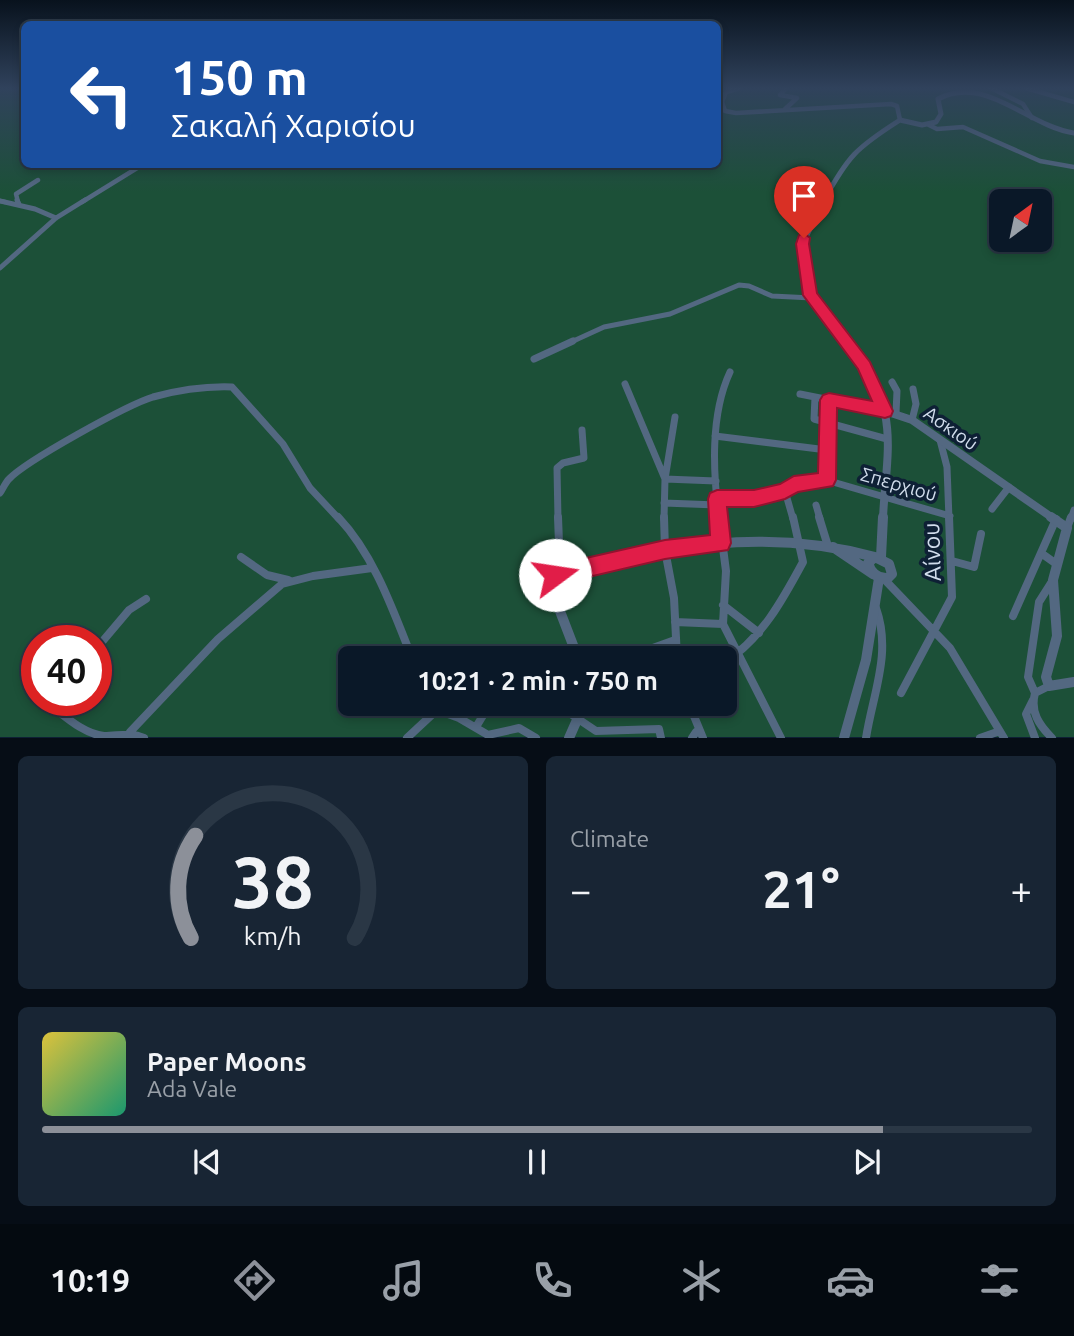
<!DOCTYPE html>
<meta charset="utf-8">
<style>
:root{--surface:#0a1828;--page:#182534;--text:#f1f3f6;--muted:#99a0a8;--line:#2a3745;--accent:#8c9099}
body{margin:0;font-family:Ubuntu,sans-serif;background:var(--page);color:var(--text);height:100vh;display:flex;flex-direction:column;font-size:26px;white-space:nowrap}
*{box-sizing:border-box;margin:0}
p{font-size:23px;color:var(--muted)}
.icon{flex:none;width:38px;height:38px;fill:none;stroke:currentColor;stroke-width:2;stroke-linecap:round;stroke-linejoin:round}
.map{position:relative;height:738px;overflow:hidden}
.drawer{display:flex;flex-direction:column;gap:18px;padding:18px;background:#060d16;flex:1}
.drawer>*{flex:none}
.hud{position:absolute;left:21px;top:21px;width:700px;height:147px;border-radius:10px;box-shadow:0 4px 10px #0003,0 0 0 2px var(--line);background:#1a4fa0;color:#fff;overflow:hidden}
.needle{width:46px;rotate:33deg}
.controls{position:absolute;left:989px;top:189px;display:grid;gap:14px}
.controls a{display:grid;place-items:center;width:63px;height:63px;border-radius:10px;background:var(--surface);box-shadow:0 4px 10px #0003,0 0 0 2px var(--line);font-size:35px}
.speed{position:absolute;left:21px;top:625px;display:flex;gap:14px;font-size:35px;font-weight:700;text-align:center}
.speed>*{display:grid;place-content:center;width:91px;height:91px;border-radius:50%;background:var(--surface);box-shadow:0 4px 10px #0003,0 0 0 2px var(--line);line-height:1}
.speed .limit{border:10px solid #d22;background:#fff;color:#111}
.pin{position:absolute;display:grid;place-items:center;width:60px;height:60px;color:#fff;margin:-72px -30px;border-radius:50% 50% 50% 0;rotate:-45deg;box-shadow:0 0 7px #0007}
.pin .icon{rotate:45deg}
.me{position:absolute;width:77px;margin:-38px;rotate:76deg;stroke-linejoin:round;filter:drop-shadow(0 0 5px #0008)}
.turn{display:flex;align-items:center;gap:24px;height:147px;padding:0 35px;font-size:32px}
.turn .icon{width:91px;height:91px;stroke-width:2.5}
.turn b{display:block;font-size:49px;line-height:60px}
.big{font-size:52px;font-weight:700;line-height:1.1}
.drawer .tile{flex:1;display:flex;flex-direction:column;justify-content:center;gap:10px;min-width:0;padding:0 24px;border-radius:10px;background:var(--page)}
.drawer .dial{align-items:center;gap:0}
.dial svg{height:182px;overflow:visible;fill:none;stroke:var(--line);stroke-width:7;stroke-linecap:round;text-anchor:middle}
.dial text{fill:var(--text);stroke:none}
.song{display:flex;align-items:center;gap:21px}
.cover{width:84px;height:84px;border-radius:10px;background:linear-gradient(135deg,hsl(50 70% 55%),hsl(160 70% 35%))}
.played{height:7px;border-radius:4px;background:linear-gradient(90deg,var(--accent) 85%,var(--line) 85%)}
.keys{display:flex;justify-content:space-around;direction:ltr}
.heat{display:flex;justify-content:space-between;align-items:center;font-size:38px;direction:ltr}
.drawer .tiles{flex:1;display:grid;gap:18px;grid-template-columns:1fr 1fr}
.tile:last-child{grid-column:span 2}
.trip{position:absolute;left:338px;top:646px;width:399px;height:70px;border-radius:10px;background:var(--surface);box-shadow:0 4px 10px #0003,0 0 0 2px var(--line);font-weight:700;line-height:70px;text-align:center}
.dock{display:flex;height:112px;justify-content:space-around;align-items:center;background:#040a10;color:var(--muted)}
.dock .icon{width:49px;height:49px}
.dock .selected{color:var(--accent)}
.dock b{font-size:32px;color:var(--text)}
.map>svg:first-child{display:block}
</style>
<div class="map">
<svg width="1074" height="738" viewBox="0 0 1074 738">
<rect width="100%" height="100%" fill="#0e2035"/>
<path fill="#1c5038" fill-rule="evenodd" d="M0,89h24v75h694v-75h356v648h-1074zM1001,201h39v39h-39zM37,640h59v60h-59zM350,658h374v46h-374z"/>
<g fill="none" stroke-linecap="round" stroke-linejoin="round">
<path stroke="#536881" stroke-width="4.5" d="M740,88l-14,4 -4,10 3,9 11,2 155,-9 6,2 3,14
M991,88l32,16 9,14
M1026,88l48,14
M784,110l13,-12 -17,-3 6,-7
M929,125l8,4 26,-2 77,34 34,6
M0,201l5,1
M18,202l-2,-8 22,-14
M82,202l60,-37"/>
<path stroke="#536881" stroke-width="5" d="M17,200l2,4
M0,201l35,8 21,9
M0,268l56,-50 29,-18
M569,343l35,-16 66,-13 69,-29 10,1 23,10 40,2"/>
<path stroke="#536881" stroke-width="7" d="M534,359l39,-18
M892,382l5,9 -1,22
M625,384l40,95 51,2
M800,394l85,17
M815,397l-1,22 73,20
M912,420l4,-16 -3,-15
M715,436l112,14
M940,440l7,27 2,52
M826,480l3,-81
M785,491l8,28
M0,493c3,-4 5,-10 9,-14 17,-18 118,-74 144,-82 26,-7 52,-11 79,-10l51,57 27,44 29,31
M717,499h37l31,-8 9,-7 32,-4 124,36
M664,503l53,2
M816,505l4,14
M992,509l17,-22
M558,519l-1,-51 6,-5 21,-5 -2,-28
M664,519l1,-40 10,-62
M719,519c-6,-47 -9,-104 11,-147
M1071,519l3,-9"/>
<path stroke="#536881" stroke-width="8" d="M338,517c36,38 55,93 74,141
M664,517l1,33 9,48 3,60
M719,517l7,54 -3,53 58,114
M819,517l8,26
M1067,528l4,-11
M1041,553l14,10
M241,557l26,18 21,5
M952,561l22,6 7,-33
M555,575l4,-32 -1,-26
M884,579l66,69 54,90
M723,605l36,28
M1013,616l43,-97
M675,622l48,2
M96,649l33,-39 17,-11
M487,655l4,3
M625,658l50,-18
M724,663c38,-25 58,-62 79,-101l-10,-45
M1049,686l-14,7c-5,19 4,32 17,45
M901,693l51,-96 -3,-80
M1035,693l-7,-16 11,-75 14,-22
M57,700l-3,8c14,11 31,26 50,28 15,0 26,-4 40,2
M1033,700l-7,14 9,24
M556,704l40,27 63,-2 2,9
M689,704l14,34
M437,710l22,8 29,17 31,-7 17,10
M476,727l14,-23
M130,732l88,-93 64,-55 31,-8 59,-8
M407,738l30,-28
M692,738l4,-6
M866,738c7,-45 26,-85 10,-130
M980,738l20,-7"/>
<path stroke="#536881" stroke-width="5" d="M823,202c25,-46 33,-54 77,-82l22,5 14,-3 5,-8 -3,-15c48,-25 89,27 136,34"/>
<path stroke="#536881" stroke-width="6" d="M824,200l-22,44 9,51 36,48"/>
<path stroke="#536881" stroke-width="8" d="M846,341c16,21 34,46 39,73 7,33 -1,71 -2,105
M885,411l27,9 142,99"/>
<path stroke="#536881" stroke-width="10" d="M1051,517l16,11 -14,52 4,56 -11,41 3,9 25,-4
M833,547l40,27
M875,557l14,7 3,10 -4,4c-11,1 -17,-5 -20,-15z
M881,557l2,-40
M578,658l-20,-52 -3,-31c114,-28 204,-49 320,-18
M569,738l15,-34
M844,738l22,-78 13,-82"/>
</g>
<linearGradient id="sky" x2="0" y2="1"><stop stop-color="#08121d"/><stop offset="0.46" stop-color="#30425c"/><stop offset="1" stop-color="#30425c" stop-opacity="0"/></linearGradient>
<rect width="1074" height="192" fill="url(#sky)"/>
<path fill="#e11d48" stroke="#92132f" stroke-width="2" d="M804,233l6,5 -1,6 8,49 53,69 23,49 -2,5 -6,2 -48,-10 -1,72 -3,6 -35,6 -13,7 -31,8h-27l4,36 -3,7 -63,9 -110,26 -7,-3 -3,-7 3,-7 7,-3 110,-25 45,-5 -2,-36 2,-6 7,-3h37l26,-6 14,-8 24,-3 2,-73 3,-5 6,-2 43,8 -14,-32 -55,-74 -7,-51 3,-9z"/>
<g text-anchor="middle" stroke-width="7" stroke-linejoin="round" paint-order="stroke">
<g font-size="19" fill="#d1ddec" stroke="#0e2035">
<text transform="translate(951 428) rotate(35)" y="7">Ασκιού</text>
<text transform="translate(899 484) rotate(16)" y="7">Σπερχιού</text>
</g>
<g font-size="23" fill="#d1ddec" stroke="#0e2035">
<text transform="translate(932 552) rotate(-92)" y="8">Αίνου</text>
</g>
</g>
</svg>
<div class="controls">
<a><svg class="needle" viewBox="-14 -14 28 28"><path d="M0-13l5 13h-10z" fill="#e53935"/><path d="M0 13l5-13h-10z" fill="#99a0a8"/></svg></a>
</div>
<div class="speed"><div class="limit">40</div></div>
<div class="pin" style="left:804px;top:238px;background:#d93025"><svg class="icon" aria-label="arrive" viewBox="0 0 24 24"><path d="M6 21V4h12l-3 4 3 4H6"/></svg></div>
<svg class="me" style="left:555px;top:575px" viewBox="-20 -20 40 40"><circle r="19" fill="#fff"/><path d="M0-13L10 11 0 6-10 11z" fill="#e11d48"/></svg>
<div class="trip">10:21 · 2 min · 750 m</div>
<div class="hud">
<div class="turn"><svg class="icon" aria-label="left" viewBox="0 0 24 24"><path d="M17 20v-9H6M10 6l-5 5 5 5"/></svg><div><b>150 m</b>Σακαλή Χαρισίου</div></div>
</div>
</div>
<section class="drawer">
<div class="tiles">
<div class="tile dial"><svg viewBox="0 0 100 80">
<path d="M14 69A42 42 0 1 1 86 69"/>
<path d="M14 69A42 42 0 0 1 16 24" stroke="#8c9099"/>
<text x="50" y="56" font-size="32" font-weight="700">38</text>
<text x="50" y="72" font-size="11">km/h</text>
</svg></div>
<div class="tile"><p>Climate</p>
<div class="heat"><a>−</a><b class="big">21°</b><a>+</a></div>
</div>
<div class="tile">
<div class="song"><i class="cover"></i><div><b>Paper Moons</b><p>Ada Vale</p></div></div>
<div class="played"></div>
<div class="keys"><svg class="icon" aria-label="previous" viewBox="0 0 24 24"><path d="M18 5L8 12l10 7zM5 5v14"/></svg><svg class="icon" aria-label="pause" viewBox="0 0 24 24"><path d="M8 5v14M16 5v14"/></svg><svg class="icon" aria-label="next" viewBox="0 0 24 24"><path d="M6 5l10 7-10 7zM19 5v14"/></svg></div>
</div>
</div>
</section>
<nav class="dock">
<b>10:19</b>
<svg class="icon selected" aria-label="directions" viewBox="0 0 24 24"><path d="M12 3l9 9-9 9-9-9zM9 14v-3h6M13 9l2 2-2 2"/></svg>
<svg class="icon" aria-label="music" viewBox="0 0 24 24"><path d="M9 18V5l10-2v13"/><circle cx="6" cy="18" r="3"/><circle cx="16" cy="16" r="3"/></svg>
<svg class="icon" aria-label="phone" viewBox="0 0 24 24"><path d="M5 4h4l2 5-3 2q2 4 5 5l2-3 5 2v4C11 20 4 13 5 4z"/></svg>
<svg class="icon" aria-label="climate" viewBox="0 0 24 24"><path d="M12 3v18M4 7l16 10M4 17L20 7"/></svg>
<svg class="icon" aria-label="car" viewBox="0 0 24 24"><path d="M5 17H2v-5l4-1 3-4h7l3 4 3 1v5h-3M9 17h6M6 11h13"/><circle cx="7" cy="17" r="2"/><circle cx="17" cy="17" r="2"/></svg>
<svg class="icon" aria-label="filters" viewBox="0 0 24 24"><path d="M4 7h16M4 17h16"/><circle cx="9" cy="7" r="2"/><circle cx="15" cy="17" r="2"/></svg>
</nav>
